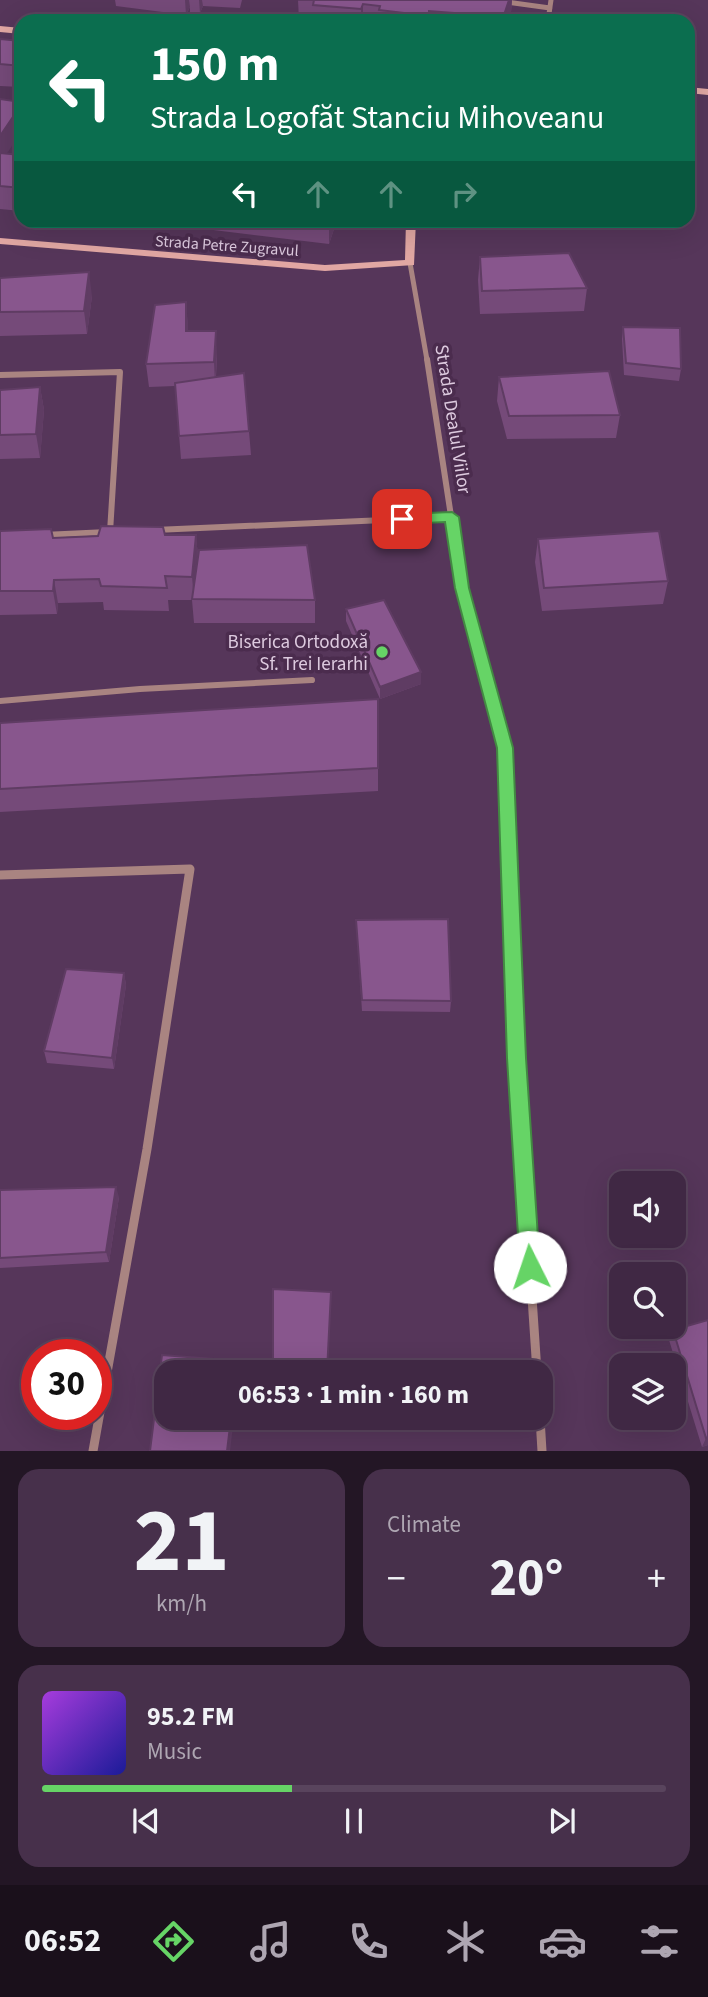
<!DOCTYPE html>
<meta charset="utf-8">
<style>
:root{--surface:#402844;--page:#47304b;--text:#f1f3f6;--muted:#aea6b2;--line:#59445d;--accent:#66d466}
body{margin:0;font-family:"Source Sans 3",sans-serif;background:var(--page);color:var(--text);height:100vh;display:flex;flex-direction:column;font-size:26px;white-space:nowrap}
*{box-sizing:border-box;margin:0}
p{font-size:23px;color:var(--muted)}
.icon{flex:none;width:38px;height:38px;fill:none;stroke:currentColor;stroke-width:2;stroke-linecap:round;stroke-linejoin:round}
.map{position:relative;height:1451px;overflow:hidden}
.sheet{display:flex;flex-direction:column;gap:18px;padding:18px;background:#231625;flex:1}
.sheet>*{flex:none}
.hud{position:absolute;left:14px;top:14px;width:681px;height:214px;border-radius:21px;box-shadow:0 7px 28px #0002,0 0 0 2px var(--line);background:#0b6e4f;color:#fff;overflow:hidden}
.tools{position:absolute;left:609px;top:1171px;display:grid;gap:14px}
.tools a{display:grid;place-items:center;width:77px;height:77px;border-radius:14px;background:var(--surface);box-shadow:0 7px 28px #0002,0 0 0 2px var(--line);font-size:35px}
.speed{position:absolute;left:21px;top:1339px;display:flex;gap:14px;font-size:35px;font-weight:700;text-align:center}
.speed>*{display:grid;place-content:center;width:91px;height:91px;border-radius:50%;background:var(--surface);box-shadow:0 7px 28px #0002,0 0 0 2px var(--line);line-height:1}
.speed .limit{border:10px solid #d22;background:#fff;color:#111}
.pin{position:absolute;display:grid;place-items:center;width:60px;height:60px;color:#fff;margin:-30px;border-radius:14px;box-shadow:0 4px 10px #0006}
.me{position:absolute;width:77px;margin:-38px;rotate:356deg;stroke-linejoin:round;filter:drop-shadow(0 0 5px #0008)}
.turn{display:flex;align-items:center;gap:24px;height:147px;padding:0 21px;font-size:32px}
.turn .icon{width:91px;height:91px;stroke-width:2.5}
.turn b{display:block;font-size:49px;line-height:60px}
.lanes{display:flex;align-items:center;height:66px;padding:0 21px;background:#0003;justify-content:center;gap:35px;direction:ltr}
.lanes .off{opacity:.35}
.big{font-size:52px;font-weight:700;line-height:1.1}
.sheet .card{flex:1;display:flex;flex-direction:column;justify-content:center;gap:10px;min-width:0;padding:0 24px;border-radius:21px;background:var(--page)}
.sheet .dial{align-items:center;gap:0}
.dial b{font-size:91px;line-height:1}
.song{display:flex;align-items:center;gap:21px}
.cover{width:84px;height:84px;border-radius:10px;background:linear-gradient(135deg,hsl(280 70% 55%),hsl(240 70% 35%))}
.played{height:7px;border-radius:4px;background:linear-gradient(90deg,var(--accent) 40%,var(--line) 40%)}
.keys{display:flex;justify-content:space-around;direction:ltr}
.heat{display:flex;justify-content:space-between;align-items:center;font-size:38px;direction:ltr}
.sheet .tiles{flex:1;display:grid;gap:18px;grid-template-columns:1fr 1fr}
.card:last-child{grid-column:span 2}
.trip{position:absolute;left:154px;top:1360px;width:399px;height:70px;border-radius:21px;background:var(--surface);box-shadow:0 7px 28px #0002,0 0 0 2px var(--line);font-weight:700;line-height:70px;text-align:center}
.dock{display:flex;height:112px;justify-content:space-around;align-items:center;background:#1a101b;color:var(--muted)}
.dock .icon{width:49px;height:49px}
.dock .selected{color:var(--accent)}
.dock b{font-size:32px;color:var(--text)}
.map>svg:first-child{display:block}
</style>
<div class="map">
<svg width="708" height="1451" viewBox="0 0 708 1451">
<rect width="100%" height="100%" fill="#56365a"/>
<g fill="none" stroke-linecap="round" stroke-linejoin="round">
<path stroke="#a98481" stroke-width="5" d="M492,0l58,8
M548,21l3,-21
M410,263l17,97"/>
<path stroke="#a98481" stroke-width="6" d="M427,359l35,229 43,160 3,84
M0,375l120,-3 -10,160
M155,530l297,-13
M43,535l65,-3
M0,701l140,-12 172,-9"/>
<path stroke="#a98481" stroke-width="9" d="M508,831l8,227 21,314
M0,875l190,-6 -43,280 -54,302
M540,1418l2,33"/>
<path fill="#e1a7a3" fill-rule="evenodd" d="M0,26l21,2v6l-21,-2z
M688,87l20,2v6l-20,-2z
M406,220h10l-2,45 -89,6 -325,-27v-6l325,27 80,-5z"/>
</g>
<path fill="#754a79" d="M115,0h127l-2,8 -37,-2 -3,7 -10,-1v-5l-4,8 -70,-9z
M298,0h214l-1,12 -3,9h-209z
M0,39l21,2v46l-21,-1z
M0,99l7,54 14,2v56l-21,-2z
M148,220h189l-8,24 -181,-22z
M480,257l107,31 -3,23 -104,3 -2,-34z
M0,278l92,18 -5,38 -87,2z
M186,302l2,29 29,24 -1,22 33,54 2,24 -70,4 -6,-73 -26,1 -3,-23z
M623,327l58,42 -2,12 -55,-6 -2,-36z
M499,377l121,38 -4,23 -109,1 -10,-38z
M40,387l4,23 -4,48 -40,1v-69z
M0,531l53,7 143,-3 2,22 117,43v23h-121l-2,-23h-24l1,11 -65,-1 -1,-8 -45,1 -1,11 -57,1z
M538,539l130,42 -5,23 -121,7 -7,-49z
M346,609l75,63v12l-41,15 -34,-78z
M378,699v92l-378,21v-89z
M356,920l95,81 -1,11 -88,-1z
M124,973l2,12 -12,84 -67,-6 -3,-12z
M0,1190l119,7 -10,65 -109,6z
M708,1320v125l-6,2 -33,-107 4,-10z"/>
<path fill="#5f3c63" d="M185,0h4l1,7 -4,8z
M199,0h3l1,6 -3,7z
M509,0h3l-1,12 -3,9h-4v-6z
M363,4v17h-2v-12z
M21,105v27l-21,32v-28z
M337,220l-8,24v-23z
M89,272l3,24 -5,38 -3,-23z
M186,302l2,23v30l-2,-24z
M216,331l1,24 -2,30 -1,-23z
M40,387l4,23 -4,48 -4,-24z
M196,535l2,23 -4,42 -2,-23z
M54,580l4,23 -1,11 -4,-23z
M421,672v12l-41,15v-12z
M124,973l2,12 -12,84 -2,-11z
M116,1187l3,10 -10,65 -3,-10z
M231,1418h3l-4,33h-3z
M708,1437v8l-6,2 4,-9z"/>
<path fill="#88568d" stroke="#5f3c63" stroke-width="2" d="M298,0h211l-5,15 -17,-2 -2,7h-20l1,-6 -37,-3v5l-50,-6 1,-4 -17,-2 -2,5 -48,-4 1,-5z
M0,39l21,2v25l-21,-2z
M0,99l21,3v3l-21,31z
M0,153l21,2v33l-21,-2z
M569,253l18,35 -105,3 -2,-34z
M89,272l-5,39 -84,1v-34z
M186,302v29h30l-2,31 -68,2 9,-59z
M623,327l57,1 1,41 -55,-6z
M609,371l11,44 -111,1 -10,-39z
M244,373l5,58 -70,5 -4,-53z
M40,387l-4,47 -36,1v-45z
M101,526l62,1 2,8h31l-4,42 -27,-1 2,12 -66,-2 -2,-7 -45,1 -1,11h-53v-60l51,-2 2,9 45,-2z
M659,531l9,50 -124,7 -6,-49z
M307,545l8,55 -123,-1 7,-49z
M384,600l37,72 -41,15 -34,-78z
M378,699v69l-378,21v-66z
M448,919l3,82 -89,-1 -6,-80z
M66,969l58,4 -12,85 -68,-7z
M116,1187l-10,65 -106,6v-68z
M273,1289l58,3 -4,80h-54z
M708,1320v117l-2,1 -33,-108z
M162,1355l76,6 -1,11h-71v46h65l-4,33h-77z"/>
<path fill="#66d466" stroke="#428a42" stroke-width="2" d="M452,512l7,5 10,71 44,160 13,310 14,209 -3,7 -7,3 -7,-3 -3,-7 -13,-209 -10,-310 -42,-160 -10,-66 -43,2 -7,-5 7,-5z"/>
<circle fill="#66d466" stroke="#4b2c4e" stroke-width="2.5" cx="382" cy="652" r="7"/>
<g text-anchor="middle" stroke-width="7" stroke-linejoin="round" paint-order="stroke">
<g font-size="16" fill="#ddcadf" stroke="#4b2c4e">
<text transform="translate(227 245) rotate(4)" y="6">Strada Petre Zugravul</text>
</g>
<g font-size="19" fill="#ddcadf" stroke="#4b2c4e">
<text transform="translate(454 419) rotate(81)" y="7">Strada Dealul Viilor</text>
</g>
<g font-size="19" fill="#ddcadf" stroke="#4b2c4e" text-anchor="end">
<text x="368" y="648">Biserica Ortodoxă<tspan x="368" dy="22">Sf. Trei Ierarhi</tspan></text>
</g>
</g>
</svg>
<div class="tools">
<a><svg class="icon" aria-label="sound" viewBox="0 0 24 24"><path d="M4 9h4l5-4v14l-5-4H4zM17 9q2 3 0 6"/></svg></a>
<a><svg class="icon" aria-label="search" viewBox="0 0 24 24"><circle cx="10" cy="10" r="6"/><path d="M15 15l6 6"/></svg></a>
<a><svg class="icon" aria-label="layers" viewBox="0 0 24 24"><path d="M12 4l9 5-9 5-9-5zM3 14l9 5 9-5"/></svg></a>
</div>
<div class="speed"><div class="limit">30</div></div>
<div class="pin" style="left:402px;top:519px;background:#d93025"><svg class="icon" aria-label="arrive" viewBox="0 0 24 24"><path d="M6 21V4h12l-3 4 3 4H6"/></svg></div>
<svg class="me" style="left:530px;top:1267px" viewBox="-20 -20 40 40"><circle r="19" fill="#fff"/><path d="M0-13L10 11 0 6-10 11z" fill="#66d466"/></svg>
<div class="trip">06:53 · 1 min · 160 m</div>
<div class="hud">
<div class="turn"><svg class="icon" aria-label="left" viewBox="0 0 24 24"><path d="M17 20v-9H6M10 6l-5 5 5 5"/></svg><div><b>150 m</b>Strada Logofăt Stanciu Mihoveanu</div></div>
<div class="lanes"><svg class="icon" aria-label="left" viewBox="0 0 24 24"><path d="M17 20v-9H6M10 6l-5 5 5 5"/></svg><svg class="icon off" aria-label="ahead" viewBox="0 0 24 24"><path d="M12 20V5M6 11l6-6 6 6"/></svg><svg class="icon off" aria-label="ahead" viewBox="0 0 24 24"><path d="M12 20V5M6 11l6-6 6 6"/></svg><svg class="icon off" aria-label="right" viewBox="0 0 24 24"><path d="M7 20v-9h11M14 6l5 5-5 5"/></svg></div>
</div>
</div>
<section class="sheet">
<div class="tiles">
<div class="card dial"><b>21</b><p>km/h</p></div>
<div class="card"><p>Climate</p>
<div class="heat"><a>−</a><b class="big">20°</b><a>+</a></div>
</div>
<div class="card">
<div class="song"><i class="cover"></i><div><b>95.2 FM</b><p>Music</p></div></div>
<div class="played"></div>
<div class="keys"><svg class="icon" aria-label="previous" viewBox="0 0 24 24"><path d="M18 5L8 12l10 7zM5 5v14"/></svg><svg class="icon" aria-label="pause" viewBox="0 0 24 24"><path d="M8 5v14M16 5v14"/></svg><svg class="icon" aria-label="next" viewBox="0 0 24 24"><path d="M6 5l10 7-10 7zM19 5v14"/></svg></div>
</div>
</div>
</section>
<nav class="dock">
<b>06:52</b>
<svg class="icon selected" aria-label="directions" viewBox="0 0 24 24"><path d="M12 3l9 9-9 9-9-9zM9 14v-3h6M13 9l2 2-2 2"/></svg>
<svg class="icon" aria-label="music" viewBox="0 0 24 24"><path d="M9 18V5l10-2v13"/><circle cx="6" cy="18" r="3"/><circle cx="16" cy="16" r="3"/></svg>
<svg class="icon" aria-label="phone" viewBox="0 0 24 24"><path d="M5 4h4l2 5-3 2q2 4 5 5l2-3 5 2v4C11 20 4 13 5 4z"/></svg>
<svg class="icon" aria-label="climate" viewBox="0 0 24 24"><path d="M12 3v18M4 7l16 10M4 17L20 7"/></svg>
<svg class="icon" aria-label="car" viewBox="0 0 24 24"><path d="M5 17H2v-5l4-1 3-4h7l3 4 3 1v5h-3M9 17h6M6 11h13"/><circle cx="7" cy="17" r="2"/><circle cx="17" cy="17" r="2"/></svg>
<svg class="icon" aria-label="filters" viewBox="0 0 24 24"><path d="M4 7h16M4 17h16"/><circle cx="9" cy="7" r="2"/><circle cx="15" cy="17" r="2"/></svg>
</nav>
